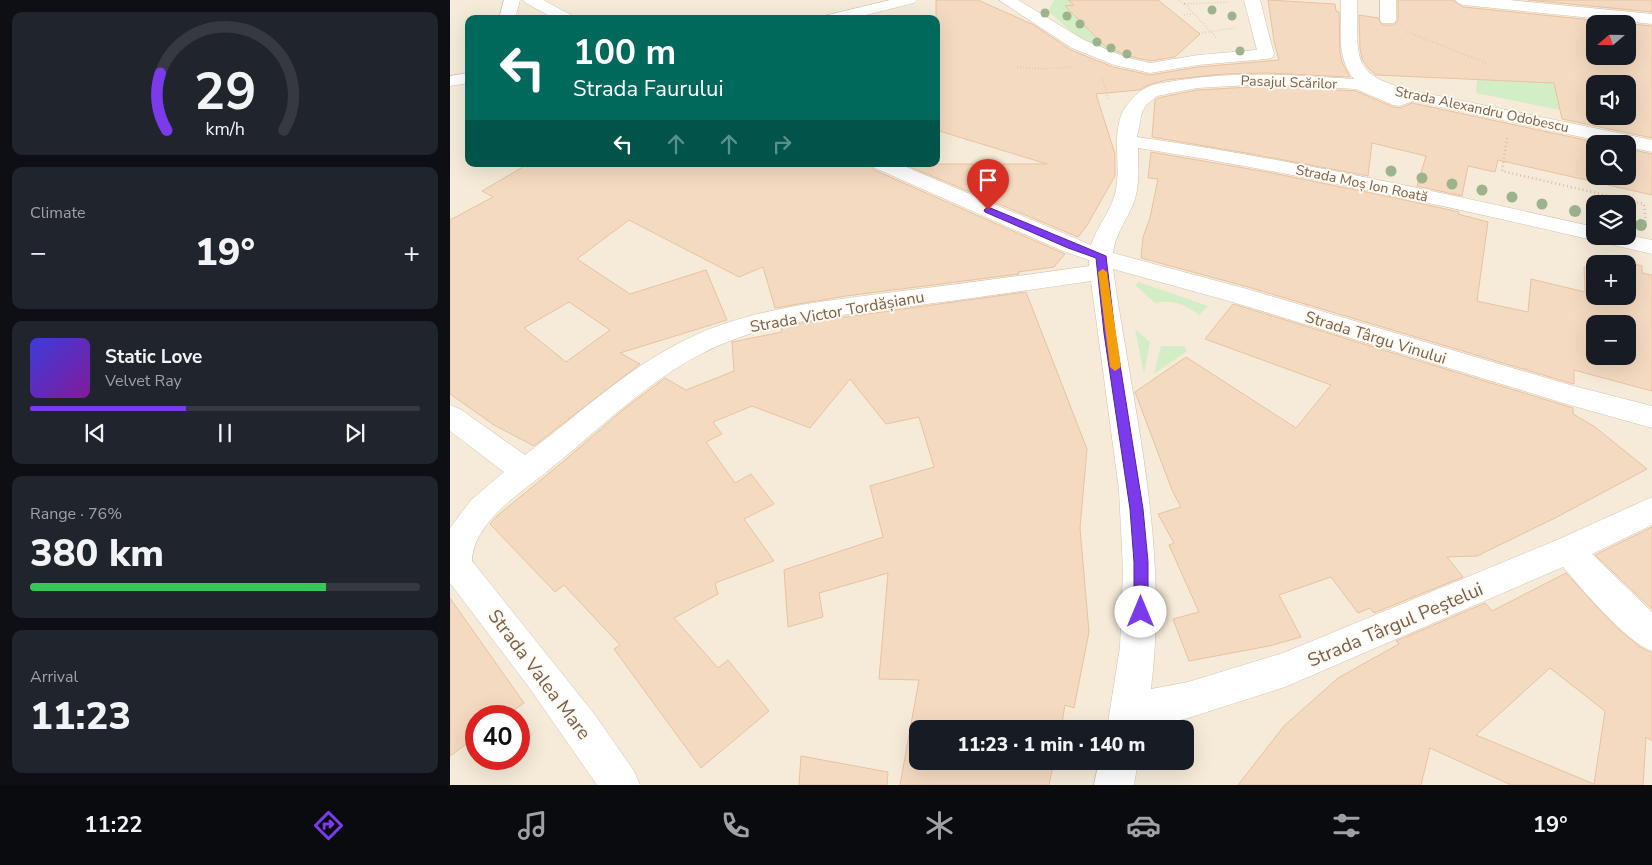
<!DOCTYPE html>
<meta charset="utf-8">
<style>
:root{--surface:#171b24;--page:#20242c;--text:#f1f3f6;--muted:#9ea1a6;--line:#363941;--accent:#7c3aed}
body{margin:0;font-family:"Nunito Sans",sans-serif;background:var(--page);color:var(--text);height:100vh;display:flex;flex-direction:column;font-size:19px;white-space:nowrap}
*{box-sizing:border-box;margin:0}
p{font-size:16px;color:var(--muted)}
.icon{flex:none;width:28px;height:28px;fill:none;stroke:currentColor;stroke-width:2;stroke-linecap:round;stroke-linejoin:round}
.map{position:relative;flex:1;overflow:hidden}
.panel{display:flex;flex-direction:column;gap:12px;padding:12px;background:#0d0f14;width:450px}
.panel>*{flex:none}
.banner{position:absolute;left:15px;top:15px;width:475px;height:152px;border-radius:10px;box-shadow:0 5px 20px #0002;background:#00695c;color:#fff;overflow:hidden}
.needle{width:32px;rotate:250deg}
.fabs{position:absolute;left:1136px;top:15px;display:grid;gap:10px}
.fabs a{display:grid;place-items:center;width:50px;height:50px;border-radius:10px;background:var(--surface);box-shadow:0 5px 20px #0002;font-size:25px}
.speed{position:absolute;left:15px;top:705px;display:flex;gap:10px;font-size:25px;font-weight:700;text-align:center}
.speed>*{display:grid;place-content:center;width:65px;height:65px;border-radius:50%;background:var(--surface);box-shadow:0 5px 20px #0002;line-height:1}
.speed .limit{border:8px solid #d22;background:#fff;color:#111}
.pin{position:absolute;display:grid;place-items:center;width:42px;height:42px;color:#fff;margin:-51px -21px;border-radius:50% 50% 50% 0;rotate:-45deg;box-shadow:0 0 5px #0007}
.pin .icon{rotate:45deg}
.me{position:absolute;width:55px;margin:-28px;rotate:0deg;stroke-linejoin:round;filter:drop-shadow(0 0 4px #0008)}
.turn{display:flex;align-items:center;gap:18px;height:105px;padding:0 25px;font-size:22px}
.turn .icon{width:65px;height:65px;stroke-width:2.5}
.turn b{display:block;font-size:35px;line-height:42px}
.lanes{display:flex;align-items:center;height:48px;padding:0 25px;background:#0003;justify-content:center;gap:25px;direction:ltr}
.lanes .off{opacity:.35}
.big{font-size:38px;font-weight:800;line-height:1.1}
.panel .widget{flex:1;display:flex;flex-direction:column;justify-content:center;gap:8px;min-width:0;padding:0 18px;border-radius:10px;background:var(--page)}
.panel .dial{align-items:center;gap:0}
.dial svg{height:130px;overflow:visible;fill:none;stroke:var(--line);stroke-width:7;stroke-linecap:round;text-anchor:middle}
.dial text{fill:var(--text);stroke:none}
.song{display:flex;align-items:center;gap:15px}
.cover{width:60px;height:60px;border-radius:8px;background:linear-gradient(135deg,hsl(240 70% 55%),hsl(290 70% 35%))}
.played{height:5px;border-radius:2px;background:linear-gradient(90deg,var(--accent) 40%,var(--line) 40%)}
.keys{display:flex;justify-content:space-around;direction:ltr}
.heat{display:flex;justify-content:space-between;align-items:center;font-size:28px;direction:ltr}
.charge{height:8px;border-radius:4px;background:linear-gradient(90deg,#34c759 76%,var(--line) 0)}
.trip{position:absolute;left:459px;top:720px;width:285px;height:50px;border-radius:10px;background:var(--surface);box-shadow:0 5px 20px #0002;font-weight:800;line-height:50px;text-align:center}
.tabs{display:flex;height:80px;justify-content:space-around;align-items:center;background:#090b0e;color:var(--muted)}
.tabs .icon{width:35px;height:35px}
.tabs .selected{color:var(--accent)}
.tabs b{font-size:22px;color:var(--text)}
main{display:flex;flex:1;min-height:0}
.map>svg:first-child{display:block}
</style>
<main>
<section class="panel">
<div class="widget dial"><svg viewBox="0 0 100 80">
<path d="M14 69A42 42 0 1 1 86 69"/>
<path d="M14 69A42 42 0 0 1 10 34" stroke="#7c3aed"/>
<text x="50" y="56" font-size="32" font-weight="700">29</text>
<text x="50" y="72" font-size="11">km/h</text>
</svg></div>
<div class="widget"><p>Climate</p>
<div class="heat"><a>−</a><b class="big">19°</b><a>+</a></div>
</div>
<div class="widget">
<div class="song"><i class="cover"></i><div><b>Static Love</b><p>Velvet Ray</p></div></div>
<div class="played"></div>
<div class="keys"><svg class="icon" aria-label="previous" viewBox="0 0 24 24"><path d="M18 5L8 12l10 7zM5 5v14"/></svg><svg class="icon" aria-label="pause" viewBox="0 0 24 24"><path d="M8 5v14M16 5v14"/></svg><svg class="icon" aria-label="next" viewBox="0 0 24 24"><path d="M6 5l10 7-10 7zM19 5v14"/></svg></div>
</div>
<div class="widget"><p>Range · 76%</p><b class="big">380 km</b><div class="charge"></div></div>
<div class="widget"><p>Arrival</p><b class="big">11:23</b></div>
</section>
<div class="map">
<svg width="1202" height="785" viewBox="0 0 1202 785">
<rect width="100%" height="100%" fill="#fdf8eb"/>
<path fill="#f6ebd8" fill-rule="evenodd" d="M0,0h1202v785h-1202zM19,19h467v145h-467zM1145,24h33v32h-33zM1145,84h33v32h-33zM1145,144h33v32h-33zM1145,204h33v32h-33zM1145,264h33v32h-33zM1145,324h33v32h-33zM26,716h43v43h-43zM468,729h267v32h-267z"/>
<path fill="#d3edc7" d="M604,0h14l6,5 -8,2 10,10 17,-3 56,52 -66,-24 -35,-31z
M1027,80l76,1 7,29 -84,-17z
M689,282l69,24 -9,9c-13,-11 -27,-16 -44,-12l-20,-18z
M685,329l15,13 -6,32z
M711,346h23l3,5 -33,23z"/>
<path fill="#f4dac1" stroke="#e8c2a0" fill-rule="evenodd" d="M486,0h42l56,25 37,25 42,17 37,8 48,-8 81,-7 -5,-19 -6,-41 67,4 1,7 3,1 1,40 2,10 8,15 -83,-4 -43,1 -58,6 -15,4 -12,6 -43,4 19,60v22l-29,51 -8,10 -175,-73h144l-111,-34z
M618,0h90l42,34 -25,23 -25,4 -24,-6 -20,-8 -41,-41 9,-1z
M948,0h55l10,7 189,19v112l-90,-19 -8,-36 -178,-8 -8,-7 -6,-9 -2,-11 -1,-33 19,3 4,7h12l4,-5zM1145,24h33v32h-33zM1145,84h33v32h-33z
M1078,0h124v12z
M818,86l88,5 37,16 7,1 12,-5 192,41h-9v32h33v-27l24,5v41l-154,-35 -3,12 -27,-6 -6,30 -45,-10 9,-30 -54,-13 -4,33 -116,-22 -100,-17 3,-37 3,-2 39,-8z
M701,152l116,20 129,26 63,14 -1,2 30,8 -11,79 51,11 3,-33 54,13 -1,-25 11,2v27h33v-32h-18v-6l32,8v7l10,2v116l-78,-21v14l-4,-1 -322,-96 -107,-29 2,-21 7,-19 8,-39 -10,-1zM1145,324h33v32h-33z
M78,164h342l4,6 191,84 -11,13 -36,5 1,2 -173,22 -71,12 -12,-41 -24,10 -110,-57 -52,39 53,35 76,-24 21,50 -107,33 20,11 -106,82 -40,-21 -44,-31v-174l43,-23 -11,-6zM119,302l41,28 -44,32 -42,-34z
M576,292l61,157 -7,79 9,104 -15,76 -9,-3 -4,24h-143v32h136l-5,24h-149l19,-105 -40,-1 9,-106 -69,20 4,24 -35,10 -4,-57 99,-33 -13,-51 64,-19 -15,-50 -33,7 -36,-45 -40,49 -58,-22 -39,16 9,12 -16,8 29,41 16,-9 23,30 -30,15 30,42 -59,22 3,11 -44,24 44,50 10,-8 41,51 -68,57 -87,-119 6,-4 -56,-60 -9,7 -65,-68 8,-9 66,-54 61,-53 40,-30 21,12 48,-19 -2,-29 50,-10 -1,-4 21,-5z
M783,304l340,104v6l22,13 52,42 -92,49 -78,38 -30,1 16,20 -89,36 -4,-5 -12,5 -27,-36 -52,18 22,42 -32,9 -80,15 -16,-42 26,-7 -30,-67 5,-2 -16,-29 23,-7 -9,-17 -37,-98 51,-35 110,71 35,-43 -126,-46z
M1202,527v82l-57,-54z
M1116,573l50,54 24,20 12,6v88l-6,-4 -3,48h-132l-81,-37 -9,37h-183l46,-59 54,-48 61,-34 -3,-3 89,-38 7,8zM1100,668l55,43 -11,73 -118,-49z
M0,598l74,105 -19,13h-29v21l-26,19z
M351,756l87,16 -1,13h-88z"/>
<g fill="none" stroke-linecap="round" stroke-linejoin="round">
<g stroke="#d2c1ae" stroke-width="1">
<path id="minor" d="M54,0h16l-5,19h-16z
M73,0h20l30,16 2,3h-20l-29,-16z
M440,0h27l-3,3 -64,16h-28l2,-3z
M549,0h19l66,40 41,17 25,6 48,-8 59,-5 -13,-50h16l14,54 -2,4 -6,1 -68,6 -48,8 -36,-8 -42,-17z
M891,0h16c2,55 -10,74 53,90l242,50v12l-24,-5v-3h-14l-201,-43 -14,5 -6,-1 -37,-16 -88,-5 -71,4 -40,8 -11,9 -4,7 -5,25c154,22 306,56 458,90v9h33v-1l24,5v14c-170,-40 -341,-79 -514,-106 0,18 2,37 -4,54 -7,18 -19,32 -21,51l134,36 323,96 82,21v22l-82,-23 -341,-104 -116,-32c20,142 56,274 38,420l37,-7 95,-29 274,-113 95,-43v28l-60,29 60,58v39c-27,-10 -69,-61 -89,-84l-278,120 -97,31 -43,11h-38l13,-82 3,-78 -4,-79 -28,-209c-62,9 -124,18 -187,26 -67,9 -139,14 -201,46 -57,29 -103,76 -153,116 -27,22 -77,53 -78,92l123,154 39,56 6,14h-43l-69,-99 -78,-103v-55l21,-28 33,-28 -54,-41v-26l10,4 65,46c52,-39 101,-86 160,-115 66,-33 144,-39 217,-49 62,-8 125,-16 187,-25v-6l-26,-9 -188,-83 -3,-4h27l192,81c6,-18 19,-33 24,-51 7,-27 -4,-58 8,-83 5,-8 12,-17 21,-22 9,-6 25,-7 36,-9 59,-9 116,-5 174,-1 -19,-22 -12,-52 -13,-79z
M930,0h16v20l-2,3h-12l-2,-3z
M1005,0h54l143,14v10l-189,-19 -5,-2z
M19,73v10l-19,3v-10z
M649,761h39l-4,24h-40z"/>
</g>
<path stroke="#dabda3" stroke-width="2" stroke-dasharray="0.5 2.5" stroke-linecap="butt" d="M729,0l6,4
M734,15l9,-2
M957,32l79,31
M749,33l36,-5
M766,37l-31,-33 43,-2
M567,67l23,2 34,-2
M652,78l7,23"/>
<path stroke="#dabda3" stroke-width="2.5" stroke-dasharray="1 3" stroke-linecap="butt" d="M1057,138l-5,33 142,33 2,19"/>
<use href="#minor" fill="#fff" fill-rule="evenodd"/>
</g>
<g fill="#9cb38d">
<circle cx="762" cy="10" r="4.5"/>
<circle cx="595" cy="13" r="4.5"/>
<circle cx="617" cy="16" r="4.5"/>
<circle cx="782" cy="16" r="4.5"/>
<circle cx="630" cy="24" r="4.5"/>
<circle cx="647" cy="42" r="4.5"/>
<circle cx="661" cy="48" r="4.5"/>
<circle cx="790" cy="51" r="4.5"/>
<circle cx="677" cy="54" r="4.5"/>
<circle cx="941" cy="171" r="5.5"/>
<circle cx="972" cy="178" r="5.5"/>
<circle cx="1002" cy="184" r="5.5"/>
<circle cx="1032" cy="190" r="5.5"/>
<circle cx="1062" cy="197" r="5.5"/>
<circle cx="1092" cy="204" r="5.5"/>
<circle cx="1125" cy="211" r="6"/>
<circle cx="1191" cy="225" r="6"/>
</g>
<path fill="#7c3aed" stroke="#51269a" d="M538,207l118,49 9,77 28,176 5,53v50l-2,5 -5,2 -5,-2 -2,-5v-50l-4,-53 -26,-176 -8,-75 -28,-10 -83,-36 -1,-2z"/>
<path fill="#f59e0b" d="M653,269l4,3 14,95 -6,4 -5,-4 -12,-95z"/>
<g text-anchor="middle" stroke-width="4" stroke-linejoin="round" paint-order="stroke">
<g font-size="14" fill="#7b604b" stroke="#fffbf2">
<text transform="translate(839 82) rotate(2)" y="5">Pasajul Scărilor</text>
<text transform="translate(1032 109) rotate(12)" y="5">Strada Alexandru Odobescu</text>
<text transform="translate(912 183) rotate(12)" y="5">Strada Moș Ion Roată</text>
</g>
<g font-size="16" fill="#7b604b" stroke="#fffbf2">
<text transform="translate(387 311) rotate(-10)" y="6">Strada Victor Tordășianu</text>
<text transform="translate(926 337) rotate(17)" y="6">Strada Târgu Vinului</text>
</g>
<g font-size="19" fill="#7b604b" stroke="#fffbf2">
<text transform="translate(945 624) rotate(-23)" y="7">Strada Târgul Peștelui</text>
<text transform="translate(90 674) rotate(53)" y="7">Strada Valea Mare</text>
</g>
</g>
</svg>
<div class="fabs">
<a><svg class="needle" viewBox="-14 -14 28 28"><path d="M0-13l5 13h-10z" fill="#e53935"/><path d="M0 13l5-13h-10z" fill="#9ea1a6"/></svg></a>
<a><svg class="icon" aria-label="sound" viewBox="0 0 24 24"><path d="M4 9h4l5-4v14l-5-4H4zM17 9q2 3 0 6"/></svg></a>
<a><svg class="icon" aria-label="search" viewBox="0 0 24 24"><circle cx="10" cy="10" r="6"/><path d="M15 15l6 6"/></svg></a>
<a><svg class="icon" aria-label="layers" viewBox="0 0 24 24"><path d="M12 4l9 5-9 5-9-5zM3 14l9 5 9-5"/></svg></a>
<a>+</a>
<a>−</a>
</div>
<div class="speed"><div class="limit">40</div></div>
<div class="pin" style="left:538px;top:210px;background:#d93025"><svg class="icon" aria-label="arrive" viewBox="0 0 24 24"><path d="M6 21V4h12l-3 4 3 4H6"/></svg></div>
<svg class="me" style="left:691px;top:612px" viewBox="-20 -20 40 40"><circle r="19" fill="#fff"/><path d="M0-13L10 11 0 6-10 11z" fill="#7c3aed"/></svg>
<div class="trip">11:23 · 1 min · 140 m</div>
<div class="banner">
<div class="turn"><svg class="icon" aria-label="left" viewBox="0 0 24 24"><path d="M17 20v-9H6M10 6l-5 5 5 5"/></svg><div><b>100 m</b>Strada Faurului</div></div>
<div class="lanes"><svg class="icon" aria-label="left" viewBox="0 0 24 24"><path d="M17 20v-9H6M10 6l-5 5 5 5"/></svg><svg class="icon off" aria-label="ahead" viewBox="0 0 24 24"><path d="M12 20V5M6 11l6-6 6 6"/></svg><svg class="icon off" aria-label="ahead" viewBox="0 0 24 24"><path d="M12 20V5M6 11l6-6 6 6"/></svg><svg class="icon off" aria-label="right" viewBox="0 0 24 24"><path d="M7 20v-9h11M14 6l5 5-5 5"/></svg></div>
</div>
</div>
</main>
<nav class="tabs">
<b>11:22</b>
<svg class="icon selected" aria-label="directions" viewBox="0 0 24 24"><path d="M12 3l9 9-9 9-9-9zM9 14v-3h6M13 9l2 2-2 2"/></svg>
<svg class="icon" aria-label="music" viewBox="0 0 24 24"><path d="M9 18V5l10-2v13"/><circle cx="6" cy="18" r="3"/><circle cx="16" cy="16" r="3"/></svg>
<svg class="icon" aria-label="phone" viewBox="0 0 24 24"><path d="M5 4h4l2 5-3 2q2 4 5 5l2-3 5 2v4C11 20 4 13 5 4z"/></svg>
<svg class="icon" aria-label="climate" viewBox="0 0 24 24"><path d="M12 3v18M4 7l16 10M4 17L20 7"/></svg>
<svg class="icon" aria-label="car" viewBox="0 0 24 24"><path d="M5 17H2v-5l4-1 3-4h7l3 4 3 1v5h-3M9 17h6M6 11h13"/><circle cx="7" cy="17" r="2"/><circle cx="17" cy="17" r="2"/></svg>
<svg class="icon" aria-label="filters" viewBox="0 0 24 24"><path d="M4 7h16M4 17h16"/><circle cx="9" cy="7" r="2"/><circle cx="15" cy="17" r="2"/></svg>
<b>19°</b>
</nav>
